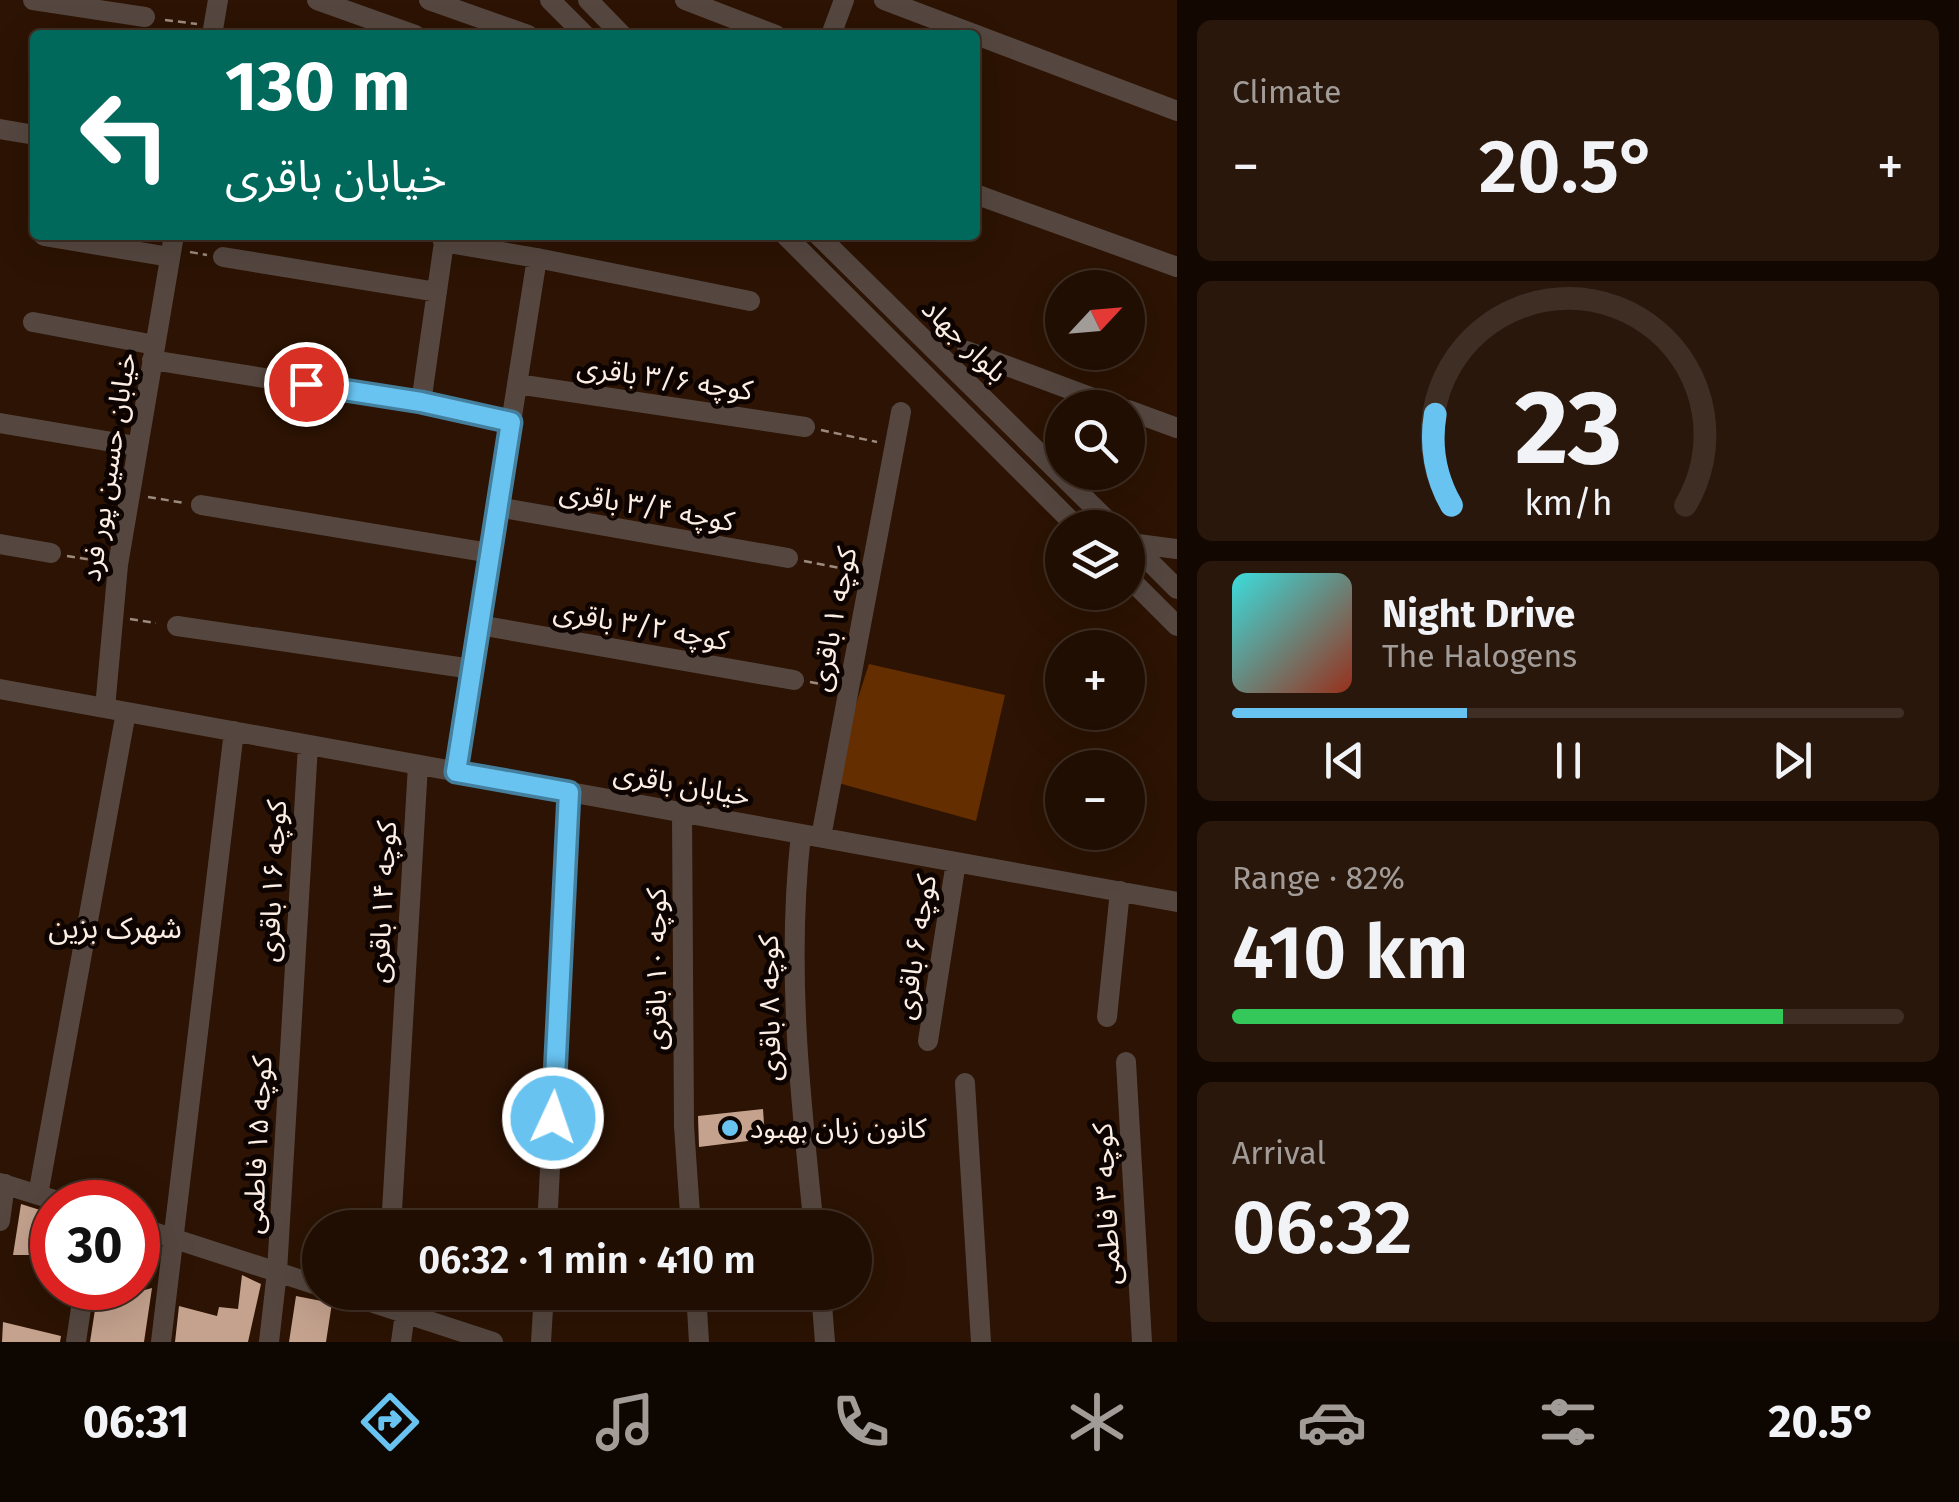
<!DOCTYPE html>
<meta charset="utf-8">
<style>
:root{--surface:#210e02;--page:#29170c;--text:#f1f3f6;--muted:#a29c99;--line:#3e2e24;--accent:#69c3f1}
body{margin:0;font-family:"Fira Sans","Noto Sans Arabic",sans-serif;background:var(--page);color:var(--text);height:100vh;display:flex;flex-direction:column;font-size:38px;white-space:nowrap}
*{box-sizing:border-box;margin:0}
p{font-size:32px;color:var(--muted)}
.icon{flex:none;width:55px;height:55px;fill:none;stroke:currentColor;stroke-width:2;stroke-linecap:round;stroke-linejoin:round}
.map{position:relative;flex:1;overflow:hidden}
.details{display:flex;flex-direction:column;gap:20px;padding:20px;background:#120801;width:782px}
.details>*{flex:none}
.hud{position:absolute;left:30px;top:30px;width:950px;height:210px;border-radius:10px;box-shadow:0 10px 40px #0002,0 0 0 2px var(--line);background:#00695c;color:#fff;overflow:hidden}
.needle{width:65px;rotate:64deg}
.fabs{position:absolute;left:1045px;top:270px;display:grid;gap:20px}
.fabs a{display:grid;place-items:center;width:100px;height:100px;border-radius:50%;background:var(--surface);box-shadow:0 10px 40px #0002,0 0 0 2px var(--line);font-size:50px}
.speed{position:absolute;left:30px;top:1180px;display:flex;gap:20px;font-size:50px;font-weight:700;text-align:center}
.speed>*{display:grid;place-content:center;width:130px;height:130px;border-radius:50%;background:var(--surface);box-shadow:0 10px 40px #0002,0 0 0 2px var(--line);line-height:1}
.speed .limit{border:15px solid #d22;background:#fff;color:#111}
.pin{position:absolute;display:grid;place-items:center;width:85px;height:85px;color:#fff;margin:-42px;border:5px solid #fff;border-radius:50%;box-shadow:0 2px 10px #0007}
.me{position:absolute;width:110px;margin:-55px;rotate:3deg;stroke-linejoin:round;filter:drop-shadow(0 0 8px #0008)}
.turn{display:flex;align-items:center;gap:35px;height:210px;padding:0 30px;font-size:45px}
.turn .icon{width:130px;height:130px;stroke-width:2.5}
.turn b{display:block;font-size:70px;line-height:85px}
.big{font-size:75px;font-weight:600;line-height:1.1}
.details .tile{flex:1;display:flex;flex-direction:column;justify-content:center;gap:15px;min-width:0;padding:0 35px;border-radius:15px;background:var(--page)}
.details .dial{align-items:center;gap:0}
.dial svg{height:260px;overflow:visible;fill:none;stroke:var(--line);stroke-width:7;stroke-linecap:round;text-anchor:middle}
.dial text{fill:var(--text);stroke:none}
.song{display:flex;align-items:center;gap:30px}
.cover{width:120px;height:120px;border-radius:15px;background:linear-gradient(135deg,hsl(180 70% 55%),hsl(10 70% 35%))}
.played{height:10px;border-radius:5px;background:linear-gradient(90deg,var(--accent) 35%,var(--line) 35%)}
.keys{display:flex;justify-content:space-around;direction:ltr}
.heat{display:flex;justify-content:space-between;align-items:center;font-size:55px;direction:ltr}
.charge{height:15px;border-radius:8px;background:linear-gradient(90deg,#34c759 82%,var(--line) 0)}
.trip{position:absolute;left:302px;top:1210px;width:570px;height:100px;border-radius:50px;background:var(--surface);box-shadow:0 10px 40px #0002,0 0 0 2px var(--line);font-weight:600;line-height:100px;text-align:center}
.menu{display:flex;height:160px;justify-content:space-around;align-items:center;background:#0d0601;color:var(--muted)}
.menu .icon{width:70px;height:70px}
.menu .on{color:var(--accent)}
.menu b{font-size:45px;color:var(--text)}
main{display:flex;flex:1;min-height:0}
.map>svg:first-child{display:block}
</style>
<main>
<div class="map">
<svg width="1177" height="1342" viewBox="0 0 1177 1342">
<rect width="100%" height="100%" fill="#2c1303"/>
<path fill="#652e00" d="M869,664l136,31 -29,126 -145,-40z"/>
<path fill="#c4a28e" d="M763,1109l2,30 -66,8 -1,-31z
M21,1204l19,6 -9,45h-18z
M138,1241l20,7 -7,27 -13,-3z
M242,1275l19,9 -13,58h-73l4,-36 38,10 2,-9 19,2z
M152,1288l-8,54h-54l8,-52 18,8z
M296,1296l36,7 -6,39h-37z
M3,1322l58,14 -1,6h-58z"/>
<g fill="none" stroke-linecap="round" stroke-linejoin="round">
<path stroke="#9d8a7e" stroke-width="2.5" stroke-dasharray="8 5" stroke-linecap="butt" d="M165,20l32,4
M190,252l17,3
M821,430l56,12
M148,497l37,6
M67,556l32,5
M804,561l46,9
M130,619l26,4
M810,682l22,4"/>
<path stroke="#554740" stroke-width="20" d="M33,0l112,17
M317,0l98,35
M429,0l99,35
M550,0l35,35
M588,0l34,35
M685,0l91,35
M884,0l293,111
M212,35l6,-35
M831,35l13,-35
M0,129l35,6
M975,194l202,73
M785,235l293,293
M818,235l297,293
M44,236l126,21
M443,242l94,16 213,43
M223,257l214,35
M33,322l122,23
M967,351l153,57
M152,360l269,43 90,19
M517,384l288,43
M421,403l24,-168
M1128,410l49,18
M0,423l136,23
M201,505l289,48
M497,507l291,51
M1128,540l49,49
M1130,543l47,6
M0,544l51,9
M1128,577l49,49
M479,625l315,55
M177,626l295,43
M0,689l1177,213
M105,708l13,-143 56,-330
M456,771l81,-513
M682,812l2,314 7,102
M801,834c-15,132 -1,262 13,394
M821,837l80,-425
M1107,1017l13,-126
M928,1041l28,-179
M1126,1062l16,280
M965,1083l16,259
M0,1183l61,19
M38,1195l88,-483
M0,1221l5,-37
M138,1227l182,59
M391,1228l27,-463
M547,1228l22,-436
M340,1292l153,50
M696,1292l3,50
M821,1292l4,50
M76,1342l8,-54
M161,1342l73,-611
M269,1342l8,-70 31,-527
M401,1342l4,-29
M541,1342l3,-50"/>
</g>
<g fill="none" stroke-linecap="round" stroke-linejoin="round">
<g stroke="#447f9d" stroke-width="25">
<path id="route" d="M306,384l115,18 90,20 -55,350 113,20 -16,326"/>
</g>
<use href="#route" stroke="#69c3f1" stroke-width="18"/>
</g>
<circle fill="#69c3f1" stroke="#0d0401" stroke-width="4" cx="730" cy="1128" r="10"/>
<g text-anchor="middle" stroke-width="10" stroke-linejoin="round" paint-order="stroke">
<g font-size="28" fill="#fceee5" stroke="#0d0401">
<text transform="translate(965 340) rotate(44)" y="10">بلوار جهاد</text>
<text transform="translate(665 378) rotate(8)" y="10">کوچه ۳/۶ باقری</text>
<text transform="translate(108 467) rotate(-81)" y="10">خیابان حسین پور فرد</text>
<text transform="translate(647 506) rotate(10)" y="10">کوچه ۳/۴ باقری</text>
<text transform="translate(833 619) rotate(-79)" y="10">کوچه ۱ باقری</text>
<text transform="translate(641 625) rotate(10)" y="10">کوچه ۳/۲ باقری</text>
<text transform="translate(682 784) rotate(10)" y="10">خیابان باقری</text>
<text transform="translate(272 881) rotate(-87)" y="10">کوچه ۱۶ باقری</text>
<text transform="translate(382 902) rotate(-87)" y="10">کوچه ۱۴ باقری</text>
<text transform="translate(915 947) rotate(-81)" y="10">کوچه ۶ باقری</text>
<text transform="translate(656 969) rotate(-90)" y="10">کوچه ۱۰ باقری</text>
<text transform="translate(769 1008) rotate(-91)" y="10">کوچه ۸ باقری</text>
<text transform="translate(257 1145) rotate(-87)" y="10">کوچه ۱۵ فاطمی</text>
<text transform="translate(1106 1204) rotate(-93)" y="10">کوچه ۳ فاطمی</text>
</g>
<g font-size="28" fill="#fceee5" stroke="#0d0401" text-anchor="start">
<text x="750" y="1138">کانون زبان بهبود</text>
</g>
<g font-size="30" fill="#fceee5" stroke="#0d0401">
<text x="115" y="938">شهرک بزین</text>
</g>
</g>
</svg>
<div class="fabs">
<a><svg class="needle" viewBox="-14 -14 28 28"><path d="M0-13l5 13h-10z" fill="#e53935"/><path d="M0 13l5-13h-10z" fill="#a29c99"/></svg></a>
<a><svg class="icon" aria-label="search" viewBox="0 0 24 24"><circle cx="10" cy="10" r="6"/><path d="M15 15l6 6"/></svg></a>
<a><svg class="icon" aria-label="layers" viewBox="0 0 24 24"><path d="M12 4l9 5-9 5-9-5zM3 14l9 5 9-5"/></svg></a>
<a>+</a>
<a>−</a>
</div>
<div class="speed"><div class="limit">30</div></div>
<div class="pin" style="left:306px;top:384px;background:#d93025"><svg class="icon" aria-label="arrive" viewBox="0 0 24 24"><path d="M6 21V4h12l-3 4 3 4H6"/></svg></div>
<svg class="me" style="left:553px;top:1118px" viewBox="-20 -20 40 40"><circle r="17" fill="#69c3f1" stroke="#fff" stroke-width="3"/><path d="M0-11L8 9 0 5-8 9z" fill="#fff"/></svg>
<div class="trip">06:32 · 1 min · 410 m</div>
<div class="hud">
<div class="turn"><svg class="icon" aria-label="left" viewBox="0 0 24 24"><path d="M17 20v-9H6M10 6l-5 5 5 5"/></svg><div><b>130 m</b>خیابان باقری</div></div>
</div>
</div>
<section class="details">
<div class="tile"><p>Climate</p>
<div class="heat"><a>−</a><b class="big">20.5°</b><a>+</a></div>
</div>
<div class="tile dial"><svg viewBox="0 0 100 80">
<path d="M14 69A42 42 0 1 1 86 69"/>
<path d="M14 69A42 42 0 0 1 9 41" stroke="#69c3f1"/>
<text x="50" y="56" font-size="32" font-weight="700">23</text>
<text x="50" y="72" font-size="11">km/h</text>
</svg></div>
<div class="tile">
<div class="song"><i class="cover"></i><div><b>Night Drive</b><p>The Halogens</p></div></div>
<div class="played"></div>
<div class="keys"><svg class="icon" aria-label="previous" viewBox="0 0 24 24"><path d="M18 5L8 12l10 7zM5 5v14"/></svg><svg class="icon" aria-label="pause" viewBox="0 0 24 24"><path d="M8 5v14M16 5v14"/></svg><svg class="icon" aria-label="next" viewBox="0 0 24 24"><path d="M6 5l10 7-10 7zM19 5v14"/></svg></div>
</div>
<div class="tile"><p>Range · 82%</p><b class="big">410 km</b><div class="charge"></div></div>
<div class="tile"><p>Arrival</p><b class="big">06:32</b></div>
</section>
</main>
<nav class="menu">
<b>06:31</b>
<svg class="icon on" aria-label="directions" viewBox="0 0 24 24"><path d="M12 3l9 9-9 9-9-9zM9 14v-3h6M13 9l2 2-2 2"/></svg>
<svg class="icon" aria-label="music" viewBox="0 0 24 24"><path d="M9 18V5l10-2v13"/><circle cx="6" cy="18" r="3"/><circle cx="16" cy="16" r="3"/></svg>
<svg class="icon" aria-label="phone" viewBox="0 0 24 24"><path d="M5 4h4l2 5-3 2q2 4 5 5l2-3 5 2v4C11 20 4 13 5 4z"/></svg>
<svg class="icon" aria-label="climate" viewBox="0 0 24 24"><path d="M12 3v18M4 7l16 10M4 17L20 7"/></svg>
<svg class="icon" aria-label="car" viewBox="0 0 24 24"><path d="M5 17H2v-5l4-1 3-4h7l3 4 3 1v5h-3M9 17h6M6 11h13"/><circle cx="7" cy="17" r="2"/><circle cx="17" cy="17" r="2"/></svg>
<svg class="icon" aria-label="filters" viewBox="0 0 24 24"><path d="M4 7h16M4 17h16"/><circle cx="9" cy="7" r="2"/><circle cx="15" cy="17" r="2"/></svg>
<b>20.5°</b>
</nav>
